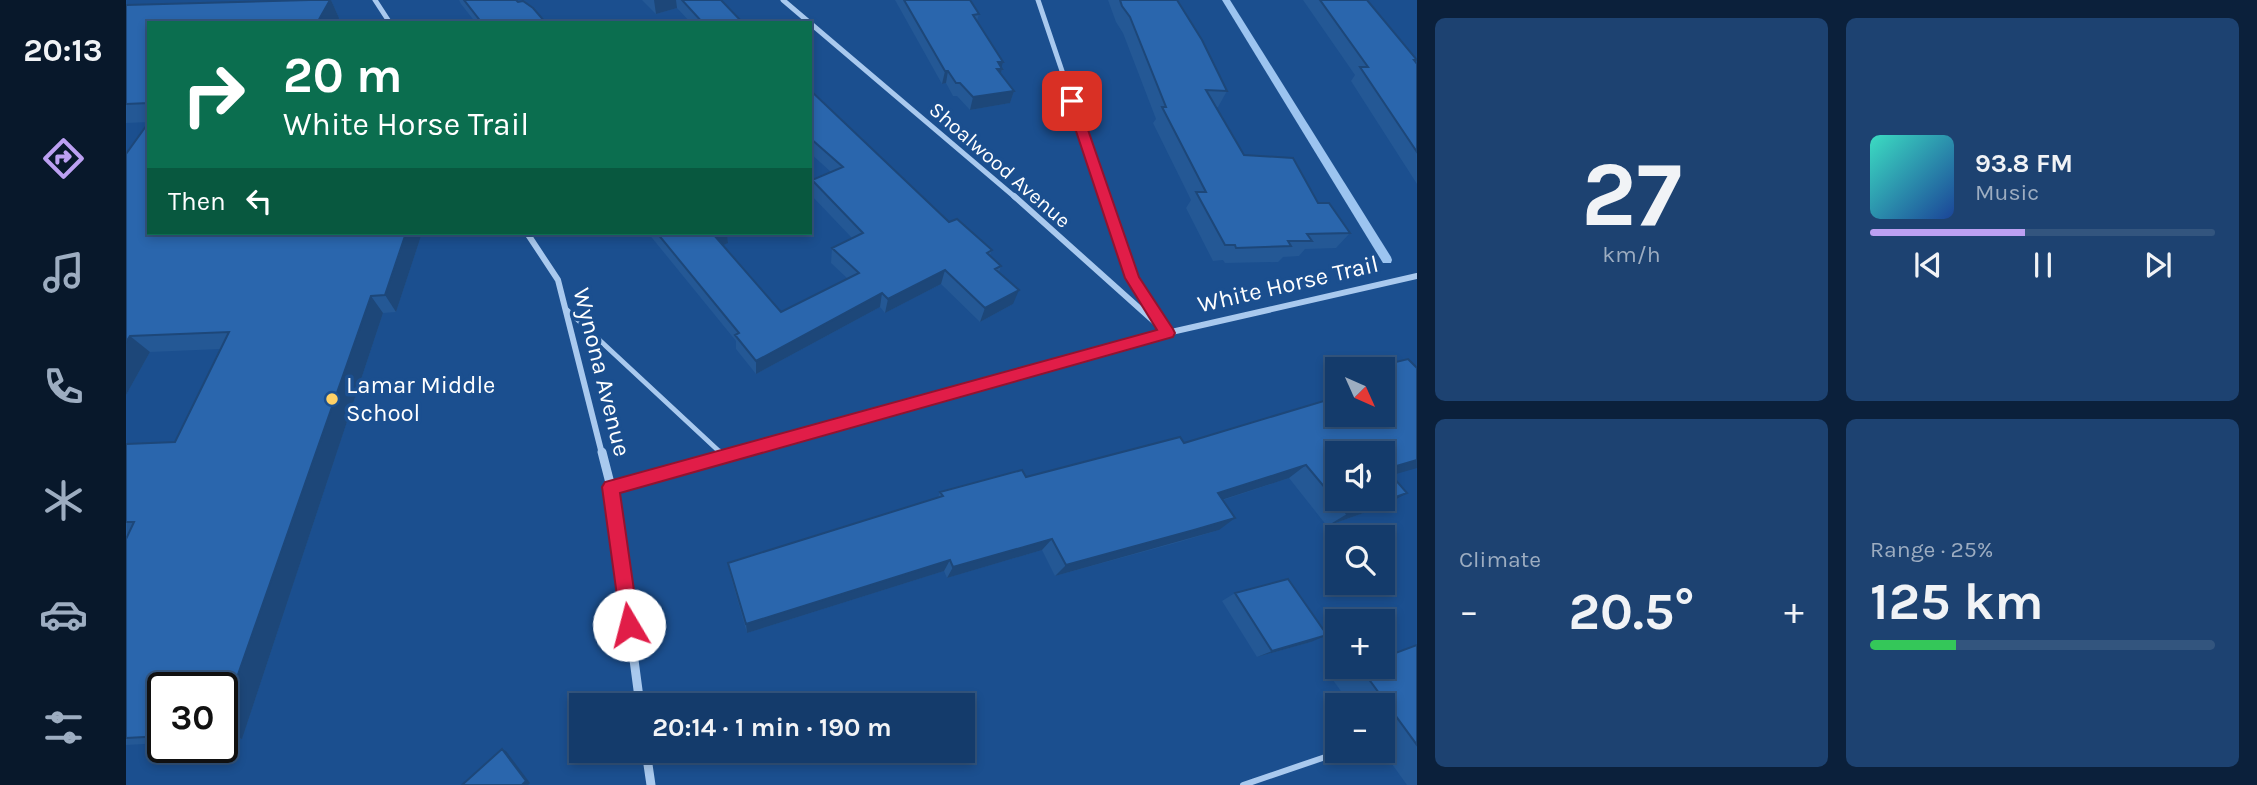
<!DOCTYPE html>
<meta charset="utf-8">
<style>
:root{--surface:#143b6b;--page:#1d4271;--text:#f1f3f6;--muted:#9dadc1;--line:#33557e;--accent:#bca0f2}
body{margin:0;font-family:Karla,sans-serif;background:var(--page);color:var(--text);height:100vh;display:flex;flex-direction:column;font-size:26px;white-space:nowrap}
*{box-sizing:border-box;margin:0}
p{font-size:23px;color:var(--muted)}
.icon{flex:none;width:38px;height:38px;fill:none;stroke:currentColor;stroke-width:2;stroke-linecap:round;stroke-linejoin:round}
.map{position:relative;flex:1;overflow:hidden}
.details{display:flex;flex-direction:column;gap:18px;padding:18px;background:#0b203b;width:840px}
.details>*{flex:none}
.banner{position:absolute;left:21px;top:21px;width:665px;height:214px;border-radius:0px;box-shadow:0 4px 10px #0003,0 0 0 2px var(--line);background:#0b6e4f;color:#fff;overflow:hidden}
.needle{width:46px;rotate:135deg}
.controls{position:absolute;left:1199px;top:357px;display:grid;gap:14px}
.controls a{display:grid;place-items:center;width:70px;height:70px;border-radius:0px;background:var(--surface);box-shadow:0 4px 10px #0003,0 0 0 2px var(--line);font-size:35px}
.speed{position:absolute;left:21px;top:672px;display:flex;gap:14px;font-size:35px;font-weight:700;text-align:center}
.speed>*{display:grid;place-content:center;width:91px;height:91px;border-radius:50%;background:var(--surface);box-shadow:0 4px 10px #0003,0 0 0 2px var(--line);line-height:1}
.speed .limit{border:4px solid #111;border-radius:10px;background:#fff;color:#111}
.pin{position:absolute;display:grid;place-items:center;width:60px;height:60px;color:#fff;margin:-30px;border-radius:14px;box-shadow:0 4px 10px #0006}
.me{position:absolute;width:77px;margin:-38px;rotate:352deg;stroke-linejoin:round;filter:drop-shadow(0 0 5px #0008)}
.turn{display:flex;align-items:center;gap:24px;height:147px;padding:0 21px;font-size:32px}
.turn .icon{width:91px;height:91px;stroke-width:2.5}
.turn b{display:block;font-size:49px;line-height:60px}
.then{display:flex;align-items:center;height:66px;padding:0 21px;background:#0003;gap:14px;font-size:26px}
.big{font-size:52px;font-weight:700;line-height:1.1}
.details .tile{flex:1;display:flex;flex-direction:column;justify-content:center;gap:10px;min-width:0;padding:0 24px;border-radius:10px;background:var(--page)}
.details .dial{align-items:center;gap:0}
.dial b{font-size:91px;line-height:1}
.song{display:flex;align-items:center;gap:21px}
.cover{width:84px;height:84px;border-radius:10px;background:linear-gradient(135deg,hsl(170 70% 55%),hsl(220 70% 35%))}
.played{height:7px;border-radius:4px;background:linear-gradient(90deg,var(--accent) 45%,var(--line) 45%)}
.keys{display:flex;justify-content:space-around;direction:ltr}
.heat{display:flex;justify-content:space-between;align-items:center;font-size:38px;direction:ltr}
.charge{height:10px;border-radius:5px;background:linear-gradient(90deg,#34c759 25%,var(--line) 0)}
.details .tiles{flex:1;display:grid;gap:18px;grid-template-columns:repeat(2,1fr)}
.trip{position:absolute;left:443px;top:693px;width:406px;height:70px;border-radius:0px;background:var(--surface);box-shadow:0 4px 10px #0003,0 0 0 2px var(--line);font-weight:700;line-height:70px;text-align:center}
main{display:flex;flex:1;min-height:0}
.dock{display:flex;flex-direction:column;width:126px;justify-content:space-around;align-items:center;background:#08182b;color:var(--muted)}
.dock .icon{width:49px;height:49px}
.dock .on{color:var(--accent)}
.dock b{font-size:32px;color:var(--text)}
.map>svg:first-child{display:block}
</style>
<main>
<nav class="dock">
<b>20:13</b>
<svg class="icon on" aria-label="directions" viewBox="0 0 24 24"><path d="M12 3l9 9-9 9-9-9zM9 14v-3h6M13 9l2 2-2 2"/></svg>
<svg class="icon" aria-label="music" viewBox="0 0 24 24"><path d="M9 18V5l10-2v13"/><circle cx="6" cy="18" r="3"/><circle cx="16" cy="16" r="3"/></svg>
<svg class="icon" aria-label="phone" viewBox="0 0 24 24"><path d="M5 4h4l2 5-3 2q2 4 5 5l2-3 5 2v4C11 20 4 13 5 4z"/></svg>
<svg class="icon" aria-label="climate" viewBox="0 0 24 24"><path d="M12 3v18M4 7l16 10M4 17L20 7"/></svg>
<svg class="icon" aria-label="car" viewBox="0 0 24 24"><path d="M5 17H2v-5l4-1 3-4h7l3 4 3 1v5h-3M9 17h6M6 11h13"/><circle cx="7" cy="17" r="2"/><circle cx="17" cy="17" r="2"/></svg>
<svg class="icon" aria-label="filters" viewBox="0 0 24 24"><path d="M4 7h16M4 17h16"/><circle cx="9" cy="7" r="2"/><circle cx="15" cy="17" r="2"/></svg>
</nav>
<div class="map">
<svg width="1291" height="785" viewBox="0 0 1291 785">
<rect width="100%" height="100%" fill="#1b4f8f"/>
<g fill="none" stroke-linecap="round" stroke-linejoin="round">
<path fill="#9cc4f0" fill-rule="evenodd" d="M1096,0h8l161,257 1,3 -1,3h-8z"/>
<path stroke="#a9c9ee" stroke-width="5" d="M440,309l156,145"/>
<path stroke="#a9c9ee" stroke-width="6" d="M594,452l4,4
M1117,785l100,-34"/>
<path stroke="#a9c9ee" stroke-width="5" d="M249,0l15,23
M657,0l233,198
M912,0l67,198"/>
<path stroke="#a9c9ee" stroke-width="6" d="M888,196l153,137
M978,196l28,82 29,46
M401,233l31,47 44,174
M605,454l436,-121 250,-57"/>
<path stroke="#a9c9ee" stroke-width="9" d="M476,452l9,35 29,218
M485,487l126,-35
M520,751l5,34"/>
</g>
<path fill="#245895" d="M205,0l8,18 -190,5v210h273l-26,79 -13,1 -141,426 -20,1v-52h-59v55l-37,2v-206l1,-3h-1v-92l49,-2 45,-93 -70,3 -24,43v-241l23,-32 -23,1v-118z
M333,0h57l30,23h-70l-15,-19z
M516,0h79l22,23h-52l-14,-15 -21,6z
M769,0h75l9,14 -2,7 25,48 -1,5 13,17 -4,12 -40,7 -13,-14h-4l-7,-13 -4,1z
M982,0h69l50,91 -9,16h-3l29,48 74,48 32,30 -14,15 -31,1 -6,7 -16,1 -5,5 -53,1 -2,-3 -10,1 -27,-53 5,-8 -38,-77 3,-4 -33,-86 -7,-11z
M1177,0h64l50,60 -2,2 2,2v120l-66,-103 4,-6z
M684,90l139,132 43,28 -2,5 11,11 -2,6 14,32 -33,18 -39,-38 -56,29 -5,-6 -124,67 -20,-25v-8l-88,-108h79l1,10 -6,2 59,67 67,-33 -17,-16 1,-15 20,-10 -41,-43 1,-15 19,-8 -21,-19z
M1211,379v36l55,60 -6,30 -59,21 -38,-48 -66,22 -4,30 -40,12 -124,34 -13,-26 -95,28 -3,-7 -197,62 -17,-59 -2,-11 210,-65 2,-6 86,-15 158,-34 146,-44 -7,-8z
M1109,593l76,49 -54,15 -35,-56z
M1291,645v140h-10l-25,-35v-45h-31l-21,-29 27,-9h25v-10z"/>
<path fill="#1d4779" d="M205,0l8,18 -2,5h-20z
M528,0h22l1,8 -21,6z
M872,62h5l-2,7h1l-3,12z
M819,71h3l-2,12 -4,1z
M888,91l-4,12 -40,7 3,-13z
M280,233h16l-26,79 -11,-17z
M590,233h11l1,10 -14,6 -1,-15z
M819,270l-4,14 -56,29 3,-14z
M893,290l-6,14 -33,18 5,-14z
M756,293l-2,14 -124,67v-13z
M245,296l12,17 -141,426 -20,-5v-14z
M4,336l20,16 -24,43v-53z
M1291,460v8l-35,10 4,-9z
M1180,465l-17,13 -86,28 15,-13z
M1281,493l-21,12 -59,21 20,-12z
M1109,518l-16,12 -164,46 11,-11z
M926,539l-10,11 -95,28 6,-11z
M824,560l-6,11 -197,62 -1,-9z
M1201,635l-16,7 -54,15 15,-6z
M376,749l4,2 24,32 -2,2h-6z"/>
<path fill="#2a66ad" stroke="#1d4779" stroke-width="2" fill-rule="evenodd" d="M184,0h20l-13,23h-168v80l-23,1v-99z
M338,0h52l2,2 5,-1 10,7 13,15h-64z
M556,0h39l22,23h-40z
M778,0h66l9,14 -6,1 30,47h-5l4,7h-5l17,22 -41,6 -13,-14h-4l-8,-12h-3z
M994,0h57l25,40 25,51 -21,-1 38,65 49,3 25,45h11l21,30 -43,1 5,7h-24l3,5 -55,2 -1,-3h-10l-29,-53h10l-44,-85h4l-36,-90 -8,-11z
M1194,0h47l50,60h-3l3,4v88l-57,-85h8z
M684,90l139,132 8,-3 35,31 -5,3 14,13 -6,3 24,21 -34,18 -40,-38 -57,29 -6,-6 -126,68 -21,-26 4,-2 -82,-100h59l-3,1 68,78 78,-39 -27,-25 31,-15 -51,-53 31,-13 -33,-29z
M23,122v111h257l-21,62 -14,1 -149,424v-32h-59v48l-37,2v-199l8,-17h-8v-78l49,-2 54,-110 -99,4 -4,6v-188z
M1282,359l9,9v92l-31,9 21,24 -60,21 -41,-49 -88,28 17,25 -41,12 -128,35 -14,-26 -99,28 -3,-7 -204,64 -18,-61 215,-67 -3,-4 82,-22 4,7 154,-40 4,6 153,-46v18h45v-46h-15zM1211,453h45v46h-45z
M1162,579l39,56 -55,16 -37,-58z
M1291,645v100l-57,-78h22v-9z
M376,749l24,32 -4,4h-60z"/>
<path fill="#e11d48" stroke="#92132f" stroke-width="2" d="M946,98l6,3 61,176 34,52 2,4 -2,4 -553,156 19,132 -3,7 -7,2 -7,-2 -20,-145 3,-5 552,-152 -32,-52 -59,-177z"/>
<circle fill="#ffd166" stroke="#1b4f8f" stroke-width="2.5" cx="206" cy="399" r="7"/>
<g text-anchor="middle" stroke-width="7" stroke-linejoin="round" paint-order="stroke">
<g font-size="21" fill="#fff" stroke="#1b4f8f">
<text transform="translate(874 165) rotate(41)" y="7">Shoalwood Avenue</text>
</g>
<g font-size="24" fill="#fff" stroke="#1b4f8f">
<text transform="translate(1162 284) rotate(-13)" y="8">White Horse Trail</text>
<text transform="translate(476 372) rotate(76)" y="8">Wynona Avenue</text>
</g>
<g font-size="24" fill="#fff" stroke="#1b4f8f" text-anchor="start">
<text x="220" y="393">Lamar Middle<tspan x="220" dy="28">School</tspan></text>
</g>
</g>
</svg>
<div class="controls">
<a><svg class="needle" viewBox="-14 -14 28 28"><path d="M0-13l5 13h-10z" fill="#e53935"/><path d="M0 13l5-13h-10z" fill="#9dadc1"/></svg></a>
<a><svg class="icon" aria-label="sound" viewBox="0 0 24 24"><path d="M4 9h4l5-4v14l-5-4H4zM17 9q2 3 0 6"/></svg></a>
<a><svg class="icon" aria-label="search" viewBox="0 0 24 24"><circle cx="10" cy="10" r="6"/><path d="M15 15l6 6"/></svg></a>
<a>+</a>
<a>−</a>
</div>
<div class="speed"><div class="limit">30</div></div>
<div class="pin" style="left:946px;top:101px;background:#d93025"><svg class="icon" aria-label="arrive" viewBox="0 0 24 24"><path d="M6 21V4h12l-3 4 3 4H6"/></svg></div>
<svg class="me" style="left:503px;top:625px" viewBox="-20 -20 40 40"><circle r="19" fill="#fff"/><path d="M0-13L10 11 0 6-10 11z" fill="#e11d48"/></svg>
<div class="trip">20:14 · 1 min · 190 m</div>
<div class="banner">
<div class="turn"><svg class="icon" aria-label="right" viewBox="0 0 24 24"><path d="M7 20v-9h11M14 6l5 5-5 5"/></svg><div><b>20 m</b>White Horse Trail</div></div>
<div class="then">Then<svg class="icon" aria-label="left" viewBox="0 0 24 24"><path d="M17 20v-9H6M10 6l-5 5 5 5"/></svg></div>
</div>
</div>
<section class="details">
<div class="tiles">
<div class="tile dial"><b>27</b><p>km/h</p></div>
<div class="tile">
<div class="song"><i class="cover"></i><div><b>93.8 FM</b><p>Music</p></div></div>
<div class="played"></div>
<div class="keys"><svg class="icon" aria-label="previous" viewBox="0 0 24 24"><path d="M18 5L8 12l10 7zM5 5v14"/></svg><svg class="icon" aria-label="pause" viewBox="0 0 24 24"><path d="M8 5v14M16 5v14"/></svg><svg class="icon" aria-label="next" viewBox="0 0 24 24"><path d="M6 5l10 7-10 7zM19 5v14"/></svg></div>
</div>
<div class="tile"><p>Climate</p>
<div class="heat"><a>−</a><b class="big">20.5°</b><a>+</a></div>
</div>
<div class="tile"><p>Range · 25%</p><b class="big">125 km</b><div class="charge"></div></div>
</div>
</section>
</main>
